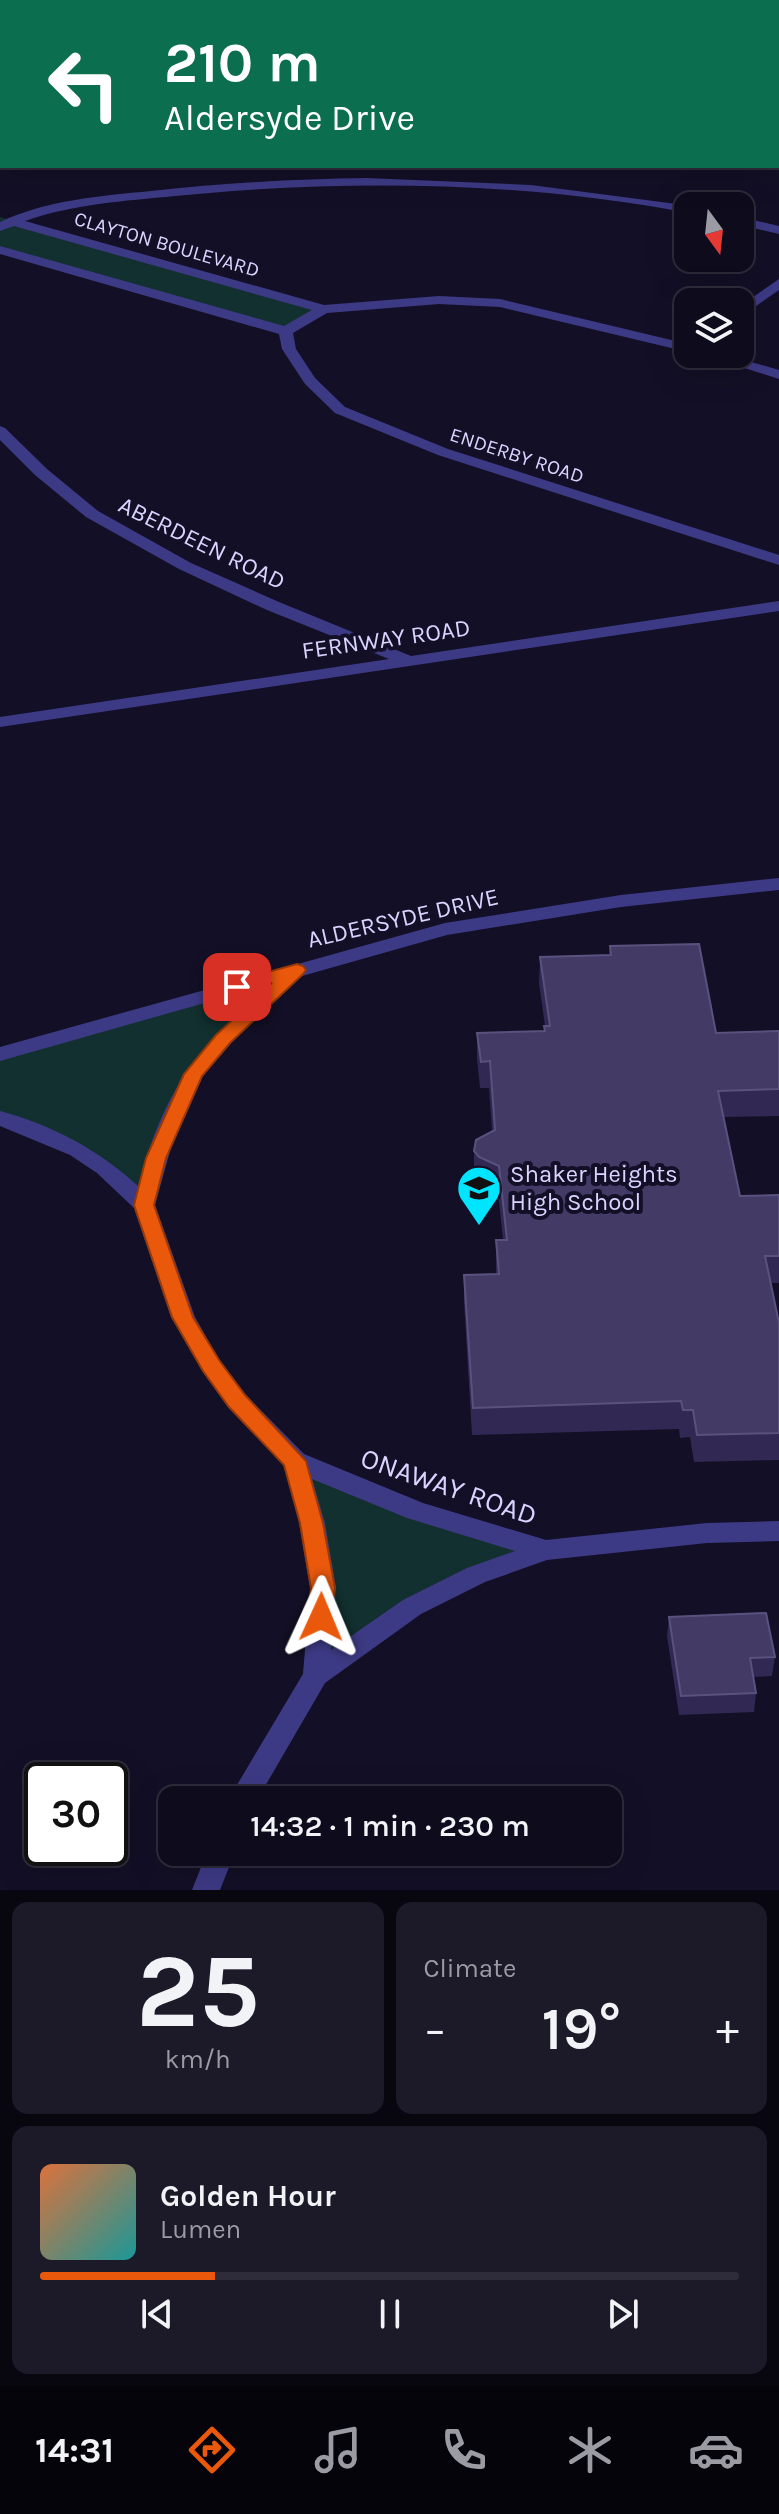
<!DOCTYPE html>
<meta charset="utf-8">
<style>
:root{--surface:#0e0b1c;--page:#1c1929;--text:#f1f3f6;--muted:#9b9ba3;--line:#2e2b3b;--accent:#ea580c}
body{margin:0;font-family:Karla,sans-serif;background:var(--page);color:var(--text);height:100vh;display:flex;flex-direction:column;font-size:30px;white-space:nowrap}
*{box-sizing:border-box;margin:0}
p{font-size:26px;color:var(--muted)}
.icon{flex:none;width:44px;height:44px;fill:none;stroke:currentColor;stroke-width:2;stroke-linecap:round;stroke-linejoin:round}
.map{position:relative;height:1890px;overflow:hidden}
.panel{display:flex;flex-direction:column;gap:12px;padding:12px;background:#08060f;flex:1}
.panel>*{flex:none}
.banner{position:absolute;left:0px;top:0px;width:780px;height:168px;box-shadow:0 8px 32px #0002,0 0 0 2px var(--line);background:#0b6e4f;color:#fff;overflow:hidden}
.needle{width:52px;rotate:165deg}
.fabs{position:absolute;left:674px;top:192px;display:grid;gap:16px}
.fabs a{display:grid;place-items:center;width:80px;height:80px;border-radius:16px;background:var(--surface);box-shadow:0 8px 32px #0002,0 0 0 2px var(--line);font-size:40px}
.speed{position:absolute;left:24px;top:1762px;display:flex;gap:16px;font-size:40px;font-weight:700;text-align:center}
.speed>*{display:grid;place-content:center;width:104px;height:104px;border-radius:50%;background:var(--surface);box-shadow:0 8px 32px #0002,0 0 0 2px var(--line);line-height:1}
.speed .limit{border:4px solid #111;border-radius:12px;background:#fff;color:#111}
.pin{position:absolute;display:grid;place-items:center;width:68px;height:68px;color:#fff;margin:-34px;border-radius:16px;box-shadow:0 4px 12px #0006}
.me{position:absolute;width:88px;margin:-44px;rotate:1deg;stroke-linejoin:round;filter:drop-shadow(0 0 6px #0008)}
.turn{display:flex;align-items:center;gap:28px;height:168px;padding:0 32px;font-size:36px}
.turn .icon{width:104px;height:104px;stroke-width:2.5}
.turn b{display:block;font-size:56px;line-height:68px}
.big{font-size:60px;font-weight:600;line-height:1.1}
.panel .widget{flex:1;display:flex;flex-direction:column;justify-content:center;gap:12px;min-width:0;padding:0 28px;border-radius:16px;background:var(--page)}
.panel .dial{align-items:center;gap:0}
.dial b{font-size:104px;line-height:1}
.song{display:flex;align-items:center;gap:24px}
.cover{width:96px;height:96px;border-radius:12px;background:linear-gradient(135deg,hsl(20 70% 55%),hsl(180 70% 35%))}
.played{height:8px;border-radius:4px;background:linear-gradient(90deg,var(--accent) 25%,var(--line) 25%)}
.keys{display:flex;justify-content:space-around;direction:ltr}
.heat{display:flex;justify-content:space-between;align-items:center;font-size:44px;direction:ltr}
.panel .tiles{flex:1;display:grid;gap:12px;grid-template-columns:1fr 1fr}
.widget:last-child{grid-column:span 2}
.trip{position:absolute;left:158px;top:1786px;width:464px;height:80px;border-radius:16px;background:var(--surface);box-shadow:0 8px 32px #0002,0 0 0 2px var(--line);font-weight:600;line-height:80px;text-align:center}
.menu{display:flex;height:128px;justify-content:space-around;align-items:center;background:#06040b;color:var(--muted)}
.menu .icon{width:56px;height:56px}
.menu .current{color:var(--accent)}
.menu b{font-size:36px;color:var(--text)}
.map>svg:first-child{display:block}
</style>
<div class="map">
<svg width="779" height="1890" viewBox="0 0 779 1890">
<rect width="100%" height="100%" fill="#130f26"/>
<path fill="#12302f" d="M0,217l324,92 -38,22 -286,-81z
M297,970l-103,104 -50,131 -39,-37 -105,-50v-64z
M295,1461l251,89 -70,25 -160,100 7,-87z"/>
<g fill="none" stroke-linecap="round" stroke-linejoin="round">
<path fill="#3d3a85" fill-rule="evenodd" d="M61,0h8v2h-8z
M209,0h8l-9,2z
M296,0h8v2h-8z
M538,0h8l-9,2z
M570,0h8l-9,2z
M635,0h22l3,2h-22z
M0,10h2v4h-2z
M778,17h1v4h-1z
M0,54h2v13h-2z"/>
<path fill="#3d3a85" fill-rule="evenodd" d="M367,178l164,7 161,21h-4v7c-168,-32 -344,-34 -513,-17 -51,5 -102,8 -150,25l299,84 115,-9 61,3 188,45v8l-188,-45 -61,-3 -112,9 -34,20 3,16 19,29 30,29 103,42 331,106v10l-341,-110 -103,-42 -30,-29 -23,-35 -3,-15 -279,-80v-8l284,80 28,-16 -298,-84 -14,5v-9c47,-22 100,-26 151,-31 72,-8 143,-12 216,-13z
M740,217l39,9v8l-39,-9z
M779,279v11l-39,27v-11z
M701,354h23l55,16v9z
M0,426l5,2 42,41 51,42 93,52 88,39 132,54 368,-55v10l-779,116v-10l389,-58 -122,-49 -88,-41 -93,-52 -51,-42 -35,-35z
M779,878v12l-158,17 -174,28 -145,41 -66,61 -34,40 -28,60 -19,68 40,112 24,43 27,35 58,59 119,49 123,37 161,-17 72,-2v20l-72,2 -160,17 -62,22 -64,32 -96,69 -68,117h-29l75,-126 7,-86 -11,-65 -15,-58 -56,-58 -25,-35 -32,-55 -37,-109 -37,-35 -27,-18 -70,-29v-15c52,14 99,39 138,75 26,-96 57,-135 130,-201l-268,76v-14l445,-124 176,-28zM312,1479l95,39 108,33 -48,17 -64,32 -72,50 5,-62 -11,-65z
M207,1852h28l-15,38h-28z"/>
<path fill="#6f6bff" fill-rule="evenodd" d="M0,19h2v6h-2z
M778,67h1v8h-1z
M778,99h1v8h-1z"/>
</g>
<path fill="#312854" d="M610,946l106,87 63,-2v85l-56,1 17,79 39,-1v88h-8l8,40v137l-85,2 -4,-25 -10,1 -1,-9 -207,6 -8,-133v-27l32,-1v-34h7l-5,-48 -20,-8 -4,-7v-26l18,-20 -3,-43h-9l-3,-29v-26l67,-2 1,-5 -6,-43 1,-26 69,-2z
M669,1617l106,40 -3,19 -18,1 2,16 -2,19 -75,3 -12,-79z"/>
<path fill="#433a66" stroke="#5a527e" stroke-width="2" d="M699,944l17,89 63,-2v58l-61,2 22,105 39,-1v61h-14l14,67v110l-82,2 -4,-25h-10l-2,-9 -208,7 -9,-133 35,-1 -3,-34h11l-8,-74 -20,-9 -5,-6 2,-11 19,-10 -5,-69 -9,1 -4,-29 68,-2 -1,-5h6l-10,-69 71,-2 -1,-9z
M766,1613l9,44 -25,1 6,35 -75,3 -12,-79z"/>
<path fill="#ea580c" stroke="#983908" stroke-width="2" d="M297,964l6,2 3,4 -3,4 -73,69 -28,33 -36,82 -12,47 39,112 26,43 26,35 61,66 17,62 12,65 -6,36 -8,2 -9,-2 -3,-7 2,-29 -11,-65 -16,-58 -55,-58 -26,-36 -31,-54 -38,-112 12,-47 38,-84 32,-39 56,-52 -35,9 -6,-1 -3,-4 3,-5z"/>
<defs>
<g id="school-pin" transform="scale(2.3)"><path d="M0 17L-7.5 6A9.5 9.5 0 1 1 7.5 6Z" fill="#00e5ff" stroke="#130f26"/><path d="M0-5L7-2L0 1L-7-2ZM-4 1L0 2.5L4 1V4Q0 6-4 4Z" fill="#111"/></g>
</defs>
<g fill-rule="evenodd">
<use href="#school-pin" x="479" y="1188"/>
</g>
<g text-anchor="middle" stroke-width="8" stroke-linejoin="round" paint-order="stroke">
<g font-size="20" fill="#d9d4ff" stroke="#130f26">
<text transform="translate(167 244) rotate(16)" y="7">CLAYTON BOULEVARD</text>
<text transform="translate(517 455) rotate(18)" y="7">ENDERBY ROAD</text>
</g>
<g font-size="24" fill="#d9d4ff" stroke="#130f26">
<text transform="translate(202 543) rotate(26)" y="8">ABERDEEN ROAD</text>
<text transform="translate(386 639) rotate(-8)" y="8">FERNWAY ROAD</text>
<text transform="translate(403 918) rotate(-13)" y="8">ALDERSYDE DRIVE</text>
</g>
<g font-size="24" fill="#d9d4ff" stroke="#130f26" text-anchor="start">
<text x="510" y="1182">Shaker Heights<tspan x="510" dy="28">High School</tspan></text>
</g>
<g font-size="28" fill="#d9d4ff" stroke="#130f26">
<text transform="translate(449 1486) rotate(19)" y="10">ONAWAY ROAD</text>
</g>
</g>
</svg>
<div class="fabs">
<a><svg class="needle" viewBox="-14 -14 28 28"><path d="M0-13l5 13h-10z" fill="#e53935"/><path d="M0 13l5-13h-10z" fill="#9b9ba3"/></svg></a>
<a><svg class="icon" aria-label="layers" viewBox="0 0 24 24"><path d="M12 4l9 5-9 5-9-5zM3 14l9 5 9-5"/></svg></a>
</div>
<div class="speed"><div class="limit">30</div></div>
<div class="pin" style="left:237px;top:987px;background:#d93025"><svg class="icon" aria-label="arrive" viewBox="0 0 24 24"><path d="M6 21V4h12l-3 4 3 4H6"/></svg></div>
<svg class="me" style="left:321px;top:1617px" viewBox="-20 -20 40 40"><path d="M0-17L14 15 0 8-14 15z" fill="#ea580c" stroke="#fff" stroke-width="4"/></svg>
<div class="trip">14:32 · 1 min · 230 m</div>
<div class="banner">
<div class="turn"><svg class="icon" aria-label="left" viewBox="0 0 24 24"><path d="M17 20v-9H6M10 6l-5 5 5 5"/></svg><div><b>210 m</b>Aldersyde Drive</div></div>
</div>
</div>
<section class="panel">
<div class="tiles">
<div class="widget dial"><b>25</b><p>km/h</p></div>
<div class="widget"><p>Climate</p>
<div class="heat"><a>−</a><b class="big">19°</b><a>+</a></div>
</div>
<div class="widget">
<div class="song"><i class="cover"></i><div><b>Golden Hour</b><p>Lumen</p></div></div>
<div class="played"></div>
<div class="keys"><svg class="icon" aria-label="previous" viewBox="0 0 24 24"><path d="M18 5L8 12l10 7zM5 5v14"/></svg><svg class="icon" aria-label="pause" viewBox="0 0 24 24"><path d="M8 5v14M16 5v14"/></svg><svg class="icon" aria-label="next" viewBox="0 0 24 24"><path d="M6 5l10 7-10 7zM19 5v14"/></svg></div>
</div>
</div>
</section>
<nav class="menu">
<b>14:31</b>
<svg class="icon current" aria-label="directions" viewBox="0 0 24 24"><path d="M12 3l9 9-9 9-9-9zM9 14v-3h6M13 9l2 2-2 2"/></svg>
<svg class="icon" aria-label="music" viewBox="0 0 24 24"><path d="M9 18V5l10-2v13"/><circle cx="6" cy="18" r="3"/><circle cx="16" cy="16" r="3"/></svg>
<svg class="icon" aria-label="phone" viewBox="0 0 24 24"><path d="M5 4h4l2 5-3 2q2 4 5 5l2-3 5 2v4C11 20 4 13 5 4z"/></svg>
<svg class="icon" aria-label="climate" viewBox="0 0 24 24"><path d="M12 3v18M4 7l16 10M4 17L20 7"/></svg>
<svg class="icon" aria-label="car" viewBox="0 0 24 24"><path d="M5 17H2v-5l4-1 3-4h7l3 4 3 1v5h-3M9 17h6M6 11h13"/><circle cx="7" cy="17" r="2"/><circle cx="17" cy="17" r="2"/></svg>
</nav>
